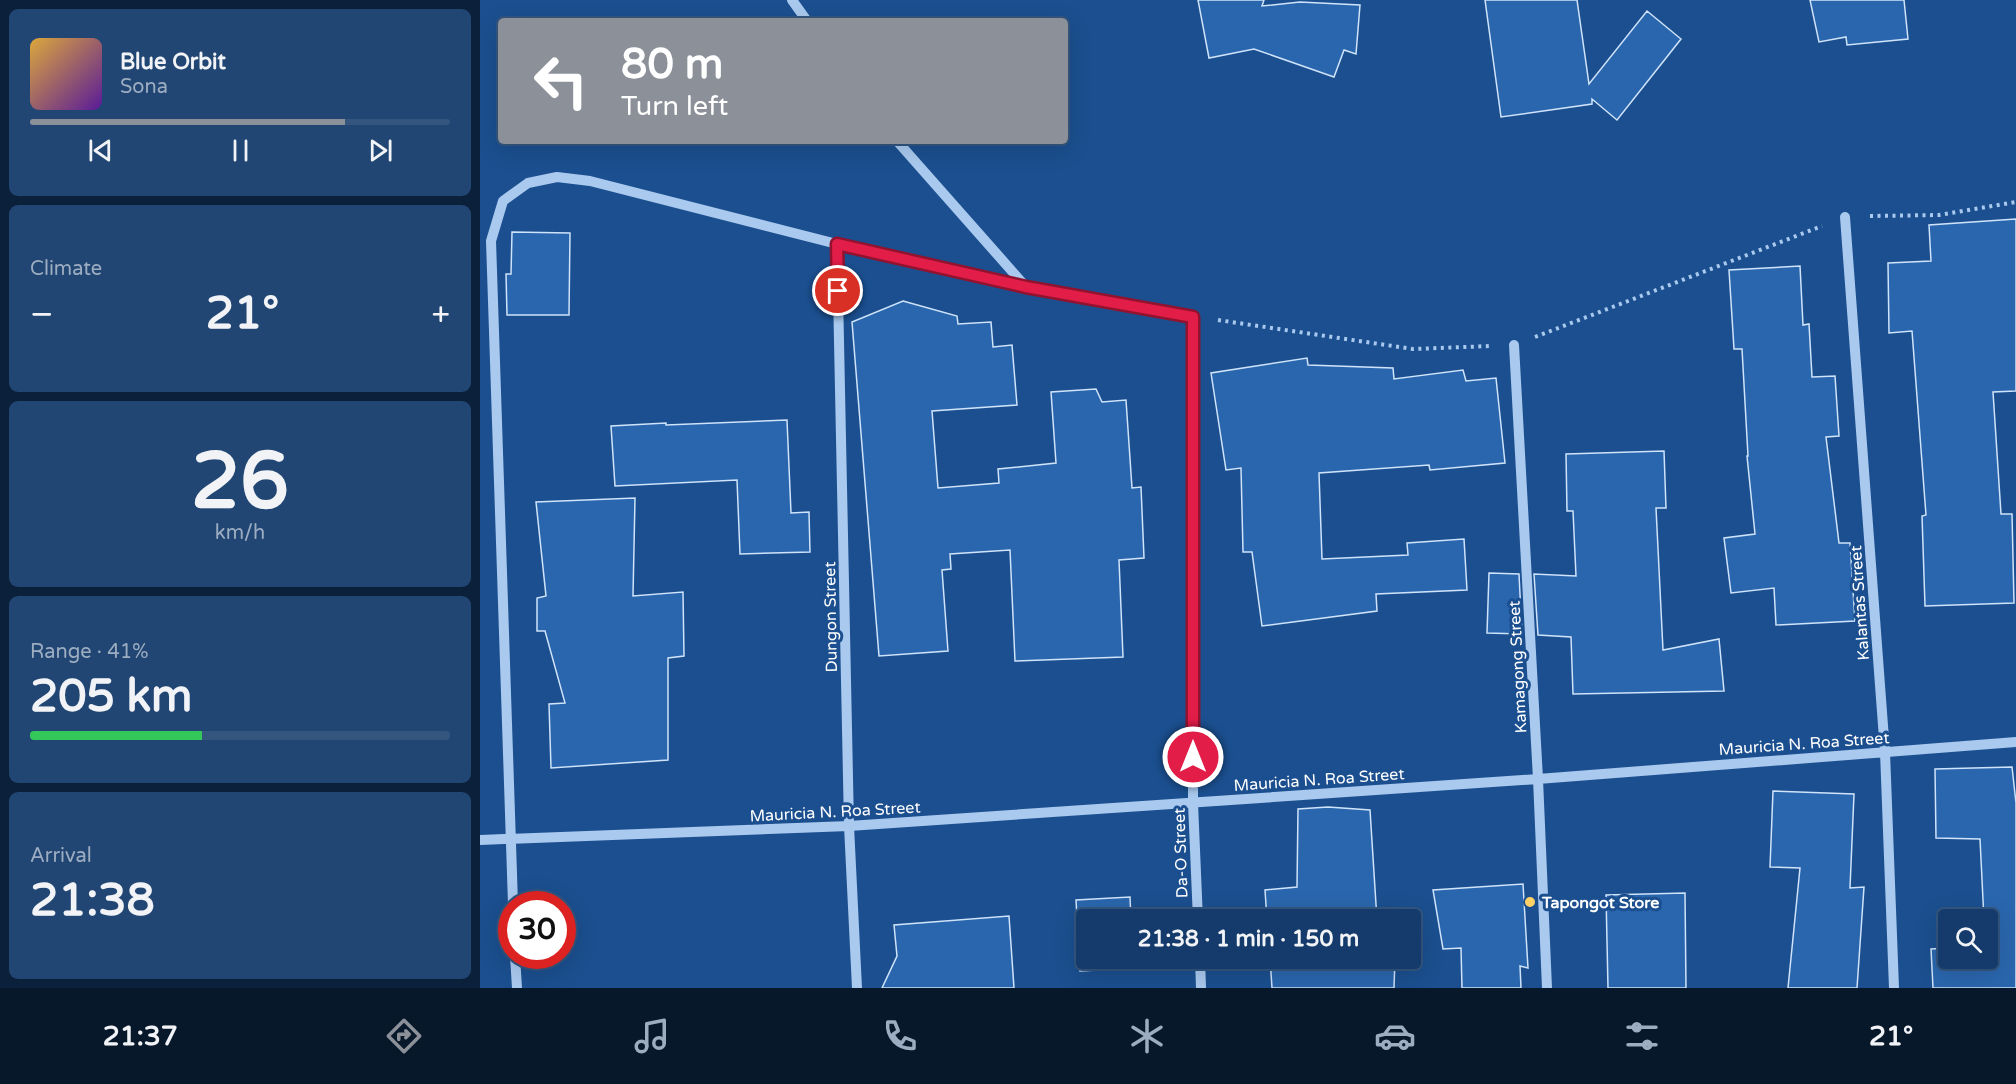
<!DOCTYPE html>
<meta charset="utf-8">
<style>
:root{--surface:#143b6b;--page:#214673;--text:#f1f3f6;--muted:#9dadc1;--line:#33557e;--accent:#8c9099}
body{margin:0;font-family:"Varela Round",sans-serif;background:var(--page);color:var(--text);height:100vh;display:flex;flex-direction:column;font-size:22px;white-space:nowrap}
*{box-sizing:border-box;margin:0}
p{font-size:20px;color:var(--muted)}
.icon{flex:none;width:33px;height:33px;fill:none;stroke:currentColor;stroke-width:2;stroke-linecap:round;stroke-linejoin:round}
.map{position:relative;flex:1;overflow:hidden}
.panel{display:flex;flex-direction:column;gap:9px;padding:9px;background:#0b203b;width:480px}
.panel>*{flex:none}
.hud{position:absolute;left:18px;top:18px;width:570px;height:126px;border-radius:6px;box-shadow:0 6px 24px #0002,0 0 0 2px var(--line);background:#8c9099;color:#fff;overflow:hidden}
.controls{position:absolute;left:1458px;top:909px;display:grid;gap:12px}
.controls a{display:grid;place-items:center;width:60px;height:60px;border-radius:6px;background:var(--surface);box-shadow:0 6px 24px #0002,0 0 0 2px var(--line);font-size:30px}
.speed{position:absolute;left:18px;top:891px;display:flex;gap:12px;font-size:30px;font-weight:700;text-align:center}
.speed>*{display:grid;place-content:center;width:78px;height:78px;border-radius:50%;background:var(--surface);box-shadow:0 6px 24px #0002,0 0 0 2px var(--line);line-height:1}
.speed .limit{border:9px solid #d22;background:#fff;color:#111}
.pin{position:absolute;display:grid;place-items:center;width:51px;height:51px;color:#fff;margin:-26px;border:3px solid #fff;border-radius:50%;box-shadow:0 2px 6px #0007}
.me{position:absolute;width:66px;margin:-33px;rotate:0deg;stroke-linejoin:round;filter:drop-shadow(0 0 4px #0008)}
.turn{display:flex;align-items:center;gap:21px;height:126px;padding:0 24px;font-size:27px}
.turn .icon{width:78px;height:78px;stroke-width:2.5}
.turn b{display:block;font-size:42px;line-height:51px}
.big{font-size:45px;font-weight:700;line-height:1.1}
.panel .tile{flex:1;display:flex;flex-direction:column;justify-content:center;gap:9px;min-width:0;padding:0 21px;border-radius:9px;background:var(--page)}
.panel .dial{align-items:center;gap:0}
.dial b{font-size:78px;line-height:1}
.song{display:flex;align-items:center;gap:18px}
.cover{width:72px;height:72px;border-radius:9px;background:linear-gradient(135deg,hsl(40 70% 55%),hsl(270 70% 35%))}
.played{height:6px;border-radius:3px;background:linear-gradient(90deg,var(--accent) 75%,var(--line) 75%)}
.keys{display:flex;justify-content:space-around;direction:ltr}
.heat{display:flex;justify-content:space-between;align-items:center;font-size:33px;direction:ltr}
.charge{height:9px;border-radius:4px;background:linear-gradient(90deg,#34c759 41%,var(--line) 0)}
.trip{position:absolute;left:596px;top:909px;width:345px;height:60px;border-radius:6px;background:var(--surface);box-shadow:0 6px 24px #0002,0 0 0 2px var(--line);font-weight:700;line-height:60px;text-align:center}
.tabs{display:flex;height:96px;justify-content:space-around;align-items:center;background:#08182b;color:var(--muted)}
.tabs .icon{width:42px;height:42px}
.tabs .active{color:var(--accent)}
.tabs b{font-size:27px;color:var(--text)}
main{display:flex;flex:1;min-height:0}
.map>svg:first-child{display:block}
</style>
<main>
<section class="panel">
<div class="tile">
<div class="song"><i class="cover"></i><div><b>Blue Orbit</b><p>Sona</p></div></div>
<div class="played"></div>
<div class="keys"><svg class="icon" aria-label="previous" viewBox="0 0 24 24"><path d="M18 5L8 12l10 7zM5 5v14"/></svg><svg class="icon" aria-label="pause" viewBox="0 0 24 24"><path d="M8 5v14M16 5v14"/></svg><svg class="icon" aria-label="next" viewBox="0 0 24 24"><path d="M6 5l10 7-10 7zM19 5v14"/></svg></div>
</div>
<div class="tile"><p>Climate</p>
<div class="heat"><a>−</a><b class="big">21°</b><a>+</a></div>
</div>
<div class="tile dial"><b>26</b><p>km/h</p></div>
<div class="tile"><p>Range · 41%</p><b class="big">205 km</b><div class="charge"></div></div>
<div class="tile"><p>Arrival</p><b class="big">21:38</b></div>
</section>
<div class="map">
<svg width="1536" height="988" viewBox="0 0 1536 988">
<rect width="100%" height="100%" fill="#1b4f8f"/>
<path fill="#2a66ad" stroke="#cfe3fa" stroke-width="1.5" d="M718,0h66l-2,6 38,-4 60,3 -4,49 -12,-4 -10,27 -80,-28 -45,9z
M1005,0h92l12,84 58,-73 34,28 -64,81 -25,-21v5l-91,13z
M1330,0h94l4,39 -61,6 -1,-8 -27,5z
M1536,219v172l-23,1 8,122h11l2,89 -89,3 -3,-90 4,-1 -14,-184 -23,2 -1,-70 43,-2 -2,-36z
M32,232l58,1 -1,82h-62l-1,-41h5z
M1320,266l3,59 6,-1 3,53 23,-1 4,60 -13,1 13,106h11l5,78 -79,4 -2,-37 -43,5 -7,-55 31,-4 -8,-78h1l-6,-107h-8l-5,-79z
M423,301l54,15 1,8 33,-2 2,25 19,-2 5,60 -85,6 6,77 61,-5 -1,-14 58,-6 -5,-71 45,-3 6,13 24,-2 6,88 9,-1 3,71 -25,2 4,97 -108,4 -5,-111 -60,4 1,15 -9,1 6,81 -69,5 -27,-334z
M827,358l1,7 85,3 1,11 69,-9 3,11 30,-3 9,85 -75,7 -1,-5 -110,8 3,86 86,-4 -1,-12 57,-4 3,51 -91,4 1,17 -115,15 -10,-74h-9l-2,-84 -15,2 -15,-97z
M307,420l4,93 18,-1 1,40 -70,2 -3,-74 -122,6 -4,-60 55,-3v2z
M1184,451l2,57h-10l7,142 56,-11 5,52 -151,3 -2,-57 -33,-2 -4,-61 42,2 -3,-65h-6l-1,-57z
M155,498l-2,98 50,-4 1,64 -16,2v102l-117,8 -2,-64 16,-1 -20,-72h-8v-33l9,-2 -10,-94z
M1009,573l30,1 3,60 -35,-1z
M1532,767l4,36v185h-83l-2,-39 17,-1v10h40v-38h-4l-4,-81 -44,-1 -1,-69z
M1293,791l81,3 -4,94 14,-1 -7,101h-69l12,-120 -30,-1z
M848,807l42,3 7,110h-110l-2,-30 32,-3 1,-78z
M1043,884l5,84 -8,-2 1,22h-59l-1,-40 -18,1 -10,-59z
M1205,893l1,95h-78l-2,-93z
M650,897l1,23h-45v38h47l1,10 -54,3 -4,-71z
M529,916l5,72h-132l15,-32 -3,-31z
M790,958h125l-1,30h-122z"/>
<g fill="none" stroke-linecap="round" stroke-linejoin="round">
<path stroke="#a9c9ee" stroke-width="4" stroke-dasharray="3 4.5" stroke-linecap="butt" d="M1390,216l69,-1 77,-13
M738,320l195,29 77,-3
M1055,337l287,-111"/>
<path stroke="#a9c9ee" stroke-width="10" d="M312,0l15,21
M417,141l129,146
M1365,217l40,535 9,236
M357,244l12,582 8,162
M1034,345l24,434 9,209
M0,840l369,-14 689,-47 478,-37
M33,904l-22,-663 12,-40 25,-18 29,-6 33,4 247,63 189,43 167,30v486l5,117
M35,956l2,32
M720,958l1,30"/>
</g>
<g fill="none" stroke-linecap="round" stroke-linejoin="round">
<g stroke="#92132f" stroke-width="15">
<path id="route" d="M358,291l-1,-47 189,43 167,30v440"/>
</g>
<use href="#route" stroke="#e11d48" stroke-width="10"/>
</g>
<circle fill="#ffd166" stroke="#1b4f8f" stroke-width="2" cx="1050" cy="902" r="6"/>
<g text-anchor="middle" stroke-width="6" stroke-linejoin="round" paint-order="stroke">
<g font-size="16" fill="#fff" stroke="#1b4f8f">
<text transform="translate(1379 603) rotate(-94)" y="6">Kalantas Street</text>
<text transform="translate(350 617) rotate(-91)" y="6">Dungon Street</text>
<text transform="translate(1037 667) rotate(-93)" y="6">Kamagong Street</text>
<text transform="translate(1324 743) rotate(-4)" y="6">Mauricia N. Roa Street</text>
<text transform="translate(839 779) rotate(-4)" y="6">Mauricia N. Roa Street</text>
<text transform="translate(355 811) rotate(-3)" y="6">Mauricia N. Roa Street</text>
<text transform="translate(700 853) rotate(-92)" y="6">Da-O Street</text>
</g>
<g font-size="16" font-weight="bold" fill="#fff" stroke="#1b4f8f" text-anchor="start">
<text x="1062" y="908">Tapongot Store</text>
</g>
</g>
</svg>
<div class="controls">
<a><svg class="icon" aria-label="search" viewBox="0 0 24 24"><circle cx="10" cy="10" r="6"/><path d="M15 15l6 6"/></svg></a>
</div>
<div class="speed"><div class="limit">30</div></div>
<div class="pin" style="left:358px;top:291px;background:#d93025"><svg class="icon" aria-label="arrive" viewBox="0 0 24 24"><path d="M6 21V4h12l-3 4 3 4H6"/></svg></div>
<svg class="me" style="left:713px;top:757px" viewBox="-20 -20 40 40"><circle r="17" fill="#e11d48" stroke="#fff" stroke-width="3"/><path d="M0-11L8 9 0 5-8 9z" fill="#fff"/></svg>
<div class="trip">21:38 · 1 min · 150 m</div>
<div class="hud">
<div class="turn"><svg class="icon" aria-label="left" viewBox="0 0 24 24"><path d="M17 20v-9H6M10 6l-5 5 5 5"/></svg><div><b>80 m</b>Turn left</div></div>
</div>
</div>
</main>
<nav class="tabs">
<b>21:37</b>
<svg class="icon active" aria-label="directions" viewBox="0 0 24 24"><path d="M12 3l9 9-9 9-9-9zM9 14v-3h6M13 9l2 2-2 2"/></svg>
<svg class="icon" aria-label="music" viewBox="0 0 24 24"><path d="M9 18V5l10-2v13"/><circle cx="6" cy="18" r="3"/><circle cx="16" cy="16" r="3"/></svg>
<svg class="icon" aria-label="phone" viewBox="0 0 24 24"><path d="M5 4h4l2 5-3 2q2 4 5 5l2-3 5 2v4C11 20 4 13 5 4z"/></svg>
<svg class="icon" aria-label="climate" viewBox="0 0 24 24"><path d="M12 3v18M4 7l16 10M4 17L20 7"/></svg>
<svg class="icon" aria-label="car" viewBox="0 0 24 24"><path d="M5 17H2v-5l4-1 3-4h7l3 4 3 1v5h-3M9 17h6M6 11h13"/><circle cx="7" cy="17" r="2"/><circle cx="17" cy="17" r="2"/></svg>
<svg class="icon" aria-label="filters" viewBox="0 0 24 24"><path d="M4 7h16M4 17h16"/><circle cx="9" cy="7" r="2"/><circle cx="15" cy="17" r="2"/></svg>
<b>21°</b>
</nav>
